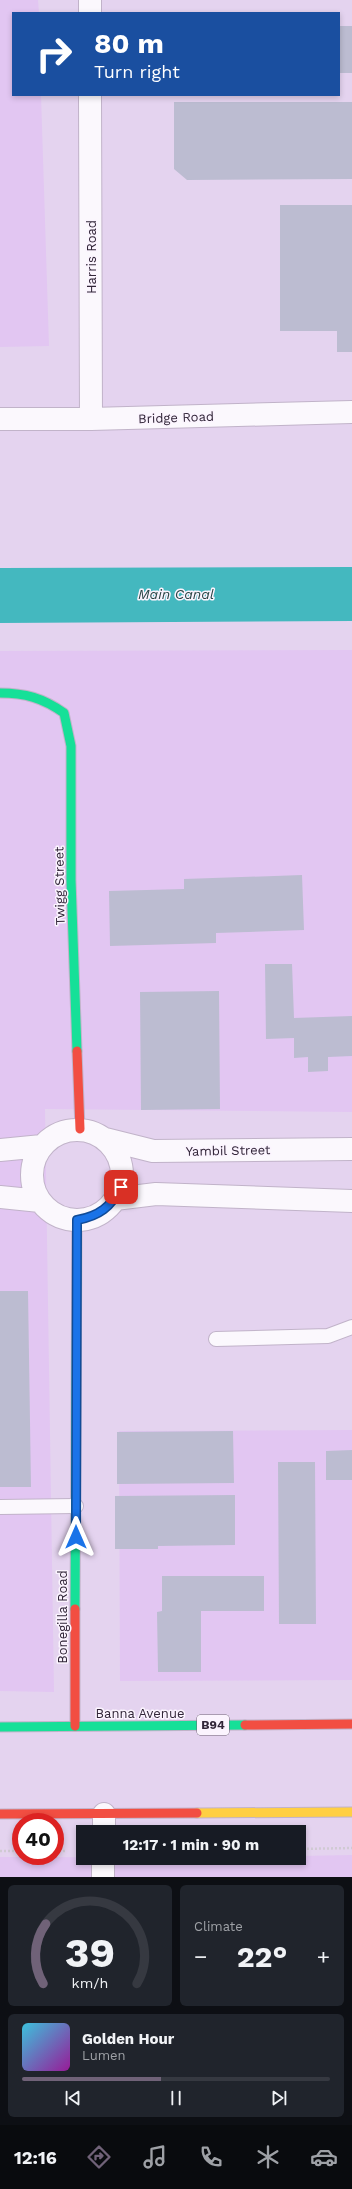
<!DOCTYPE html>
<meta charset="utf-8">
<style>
:root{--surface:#171b24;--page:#20242c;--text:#f1f3f6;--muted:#9ea1a6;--line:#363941;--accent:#706278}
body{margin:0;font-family:"Work Sans",sans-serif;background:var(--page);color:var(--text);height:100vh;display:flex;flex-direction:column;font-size:15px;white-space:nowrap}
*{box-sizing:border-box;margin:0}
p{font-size:13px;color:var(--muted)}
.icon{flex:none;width:22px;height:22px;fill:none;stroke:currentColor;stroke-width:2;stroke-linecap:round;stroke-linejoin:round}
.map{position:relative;height:1877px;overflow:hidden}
.details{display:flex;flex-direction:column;gap:8px;padding:8px;background:#0d0f14;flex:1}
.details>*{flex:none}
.top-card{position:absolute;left:12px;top:12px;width:328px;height:84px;border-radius:0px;box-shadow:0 2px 6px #0003;background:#1a4fa0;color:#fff;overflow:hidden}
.speed{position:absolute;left:12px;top:1813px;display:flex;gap:8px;font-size:20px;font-weight:700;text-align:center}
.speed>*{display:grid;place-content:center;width:52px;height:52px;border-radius:50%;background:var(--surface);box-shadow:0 2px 6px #0003;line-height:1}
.speed .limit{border:6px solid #d22;background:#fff;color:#111}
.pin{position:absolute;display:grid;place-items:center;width:34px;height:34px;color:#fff;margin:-17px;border-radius:8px;box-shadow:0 2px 6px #0006}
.me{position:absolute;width:44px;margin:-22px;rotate:0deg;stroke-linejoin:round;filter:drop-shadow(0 0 3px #0008)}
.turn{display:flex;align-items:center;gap:14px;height:84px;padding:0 16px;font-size:18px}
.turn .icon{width:52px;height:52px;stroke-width:2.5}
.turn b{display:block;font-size:28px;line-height:34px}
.big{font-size:30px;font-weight:700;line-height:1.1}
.details .widget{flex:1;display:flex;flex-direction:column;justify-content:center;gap:6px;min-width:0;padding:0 14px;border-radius:6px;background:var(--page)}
.details .dial{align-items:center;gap:0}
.dial svg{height:104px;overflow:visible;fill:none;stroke:var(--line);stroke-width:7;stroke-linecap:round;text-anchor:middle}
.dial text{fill:var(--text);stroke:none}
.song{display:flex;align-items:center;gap:12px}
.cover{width:48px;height:48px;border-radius:6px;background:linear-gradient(135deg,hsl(190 70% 55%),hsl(300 70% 35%))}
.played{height:4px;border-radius:2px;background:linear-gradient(90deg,var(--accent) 45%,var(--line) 45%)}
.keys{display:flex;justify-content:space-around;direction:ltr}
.heat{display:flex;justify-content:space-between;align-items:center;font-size:22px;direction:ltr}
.details .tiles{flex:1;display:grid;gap:8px;grid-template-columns:1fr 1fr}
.widget:last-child{grid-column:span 2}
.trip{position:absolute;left:76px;top:1825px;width:230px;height:40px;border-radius:0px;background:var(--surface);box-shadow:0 2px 6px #0003;font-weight:700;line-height:40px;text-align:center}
.menu{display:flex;height:64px;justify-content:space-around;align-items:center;background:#090b0e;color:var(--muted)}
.menu .icon{width:28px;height:28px}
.menu .current{color:var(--accent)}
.menu b{font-size:18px;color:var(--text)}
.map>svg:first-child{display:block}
</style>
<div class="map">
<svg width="352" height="1877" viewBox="0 0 352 1877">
<rect width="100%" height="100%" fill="#e4d3ef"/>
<path fill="#e2c6f2" d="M0,0h38l1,13h-26v82h28l8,251 -49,1z
M352,650v462l-307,-3 9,583 -54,-1v-1040z
M352,1430v250l-232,1 -1,-250z
M352,1855v22h-352v-20l299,1v-2z"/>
<path fill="#44b8bf" d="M352,567v54l-352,2v-55z"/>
<path fill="#bcbcd1" d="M339,26h13v47h-13z
M174,102h178v77l-165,1 -13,-11z
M280,205h72v147h-15v-21h-57z
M302,875l2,55 -88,3v10l-106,3 -1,-55 75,-2v-10z
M265,964h27l2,54 58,-2v40l-24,1v14l-20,1v-15l-14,1v-20l-28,1z
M219,991l1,118 -79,1 -1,-118z
M0,1291h28l3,196h-31z
M233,1431l1,52 -117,1v-52z
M352,1450v30h-26v-29z
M278,1462h37l1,162h-37z
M235,1495v50l-77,1v3h-43v-53z
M162,1576h102v35h-63v61h-43l-1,-60 5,-1z"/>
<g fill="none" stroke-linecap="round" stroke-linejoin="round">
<g stroke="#c1b3c9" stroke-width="16">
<path id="lane" d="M216,1339l112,-3 24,-9
M0,1507l76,-1"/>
</g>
<g stroke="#c1b3c9" stroke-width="24">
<path id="street" d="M90,0v13
M90,95l1,324
M0,419h91l261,-7
M32 1175a45 45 0 1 1 90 0a45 45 0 1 1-90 0Z
M105,1139l48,12 199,-2
M0,1150l42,-4
M0,1197l40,4
M115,1199l41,-5 196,7
M104,1832v-18
M103,1877v-19"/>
</g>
<g stroke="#c1b3c9" stroke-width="11">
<path id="fast" d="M0,693c25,0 43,5 64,20l7,33v134l6,171
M75,1609l2,-389
M0,1727l245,-2"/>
</g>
<g stroke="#c1b3c9" stroke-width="11">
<path id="slow" d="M197,1813l155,-1"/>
</g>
<g stroke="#c1b3c9" stroke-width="11">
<path id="jam" d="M77,1051l3,78
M245,1725l107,-1
M75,1726v-117
M0,1814l197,-1"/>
</g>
<path stroke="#d0cad3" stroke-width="2.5" stroke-dasharray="2 2" stroke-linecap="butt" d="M299,1849l53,-1
M0,1851h21
M55,1851h10"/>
<use href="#lane" stroke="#fbf8fd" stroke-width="14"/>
<use href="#street" stroke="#fbf8fd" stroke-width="22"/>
<use href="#fast" stroke="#16e098" stroke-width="9"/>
<use href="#slow" stroke="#ffcf43" stroke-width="9"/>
<use href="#jam" stroke="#f24e42" stroke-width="9"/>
</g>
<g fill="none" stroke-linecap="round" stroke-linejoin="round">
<g stroke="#114b97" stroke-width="10">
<path id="route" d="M76,1537l1,-317c22,-4 34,-13 44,-33"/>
</g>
<use href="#route" stroke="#1a73e8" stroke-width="7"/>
</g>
<g text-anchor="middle" stroke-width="3" stroke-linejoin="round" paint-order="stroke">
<rect fill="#fbf4fe" stroke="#6e6373" stroke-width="1" x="197" y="1715" width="32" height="20" rx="3"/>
<g font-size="12" font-weight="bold" fill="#312538">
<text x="213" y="1729">B94</text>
</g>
<g font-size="13" fill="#312538" stroke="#fbf4fe">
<text transform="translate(91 257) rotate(-90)" y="5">Harris Road</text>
<text transform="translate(176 417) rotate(-2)" y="5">Bridge Road</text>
<text transform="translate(59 886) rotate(-91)" y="5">Twigg Street</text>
<text transform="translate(228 1150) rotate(-1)" y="5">Yambil Street</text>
<text transform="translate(62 1617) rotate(-90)" y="5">Bonegilla Road</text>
<text x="140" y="1718">Banna Avenue</text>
</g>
<g font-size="14" font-style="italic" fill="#284545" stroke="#fbf4fe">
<text x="176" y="599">Main Canal</text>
</g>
</g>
</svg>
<div class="speed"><div class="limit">40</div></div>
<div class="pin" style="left:121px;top:1187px;background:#d93025"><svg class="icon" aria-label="arrive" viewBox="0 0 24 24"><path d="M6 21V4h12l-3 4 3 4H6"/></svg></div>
<svg class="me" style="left:76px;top:1537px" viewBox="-20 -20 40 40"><path d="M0-17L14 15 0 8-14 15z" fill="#1a73e8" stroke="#fff" stroke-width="4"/></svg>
<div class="trip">12:17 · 1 min · 90 m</div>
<div class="top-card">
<div class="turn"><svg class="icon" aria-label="right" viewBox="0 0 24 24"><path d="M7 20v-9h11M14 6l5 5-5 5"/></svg><div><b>80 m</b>Turn right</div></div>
</div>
</div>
<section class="details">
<div class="tiles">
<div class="widget dial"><svg viewBox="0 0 100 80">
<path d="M14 69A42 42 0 1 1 86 69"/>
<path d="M14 69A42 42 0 0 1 16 23" stroke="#706278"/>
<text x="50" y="56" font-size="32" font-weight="700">39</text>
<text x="50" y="72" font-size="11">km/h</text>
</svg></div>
<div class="widget"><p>Climate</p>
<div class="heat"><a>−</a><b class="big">22°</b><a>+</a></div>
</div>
<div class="widget">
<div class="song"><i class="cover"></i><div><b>Golden Hour</b><p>Lumen</p></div></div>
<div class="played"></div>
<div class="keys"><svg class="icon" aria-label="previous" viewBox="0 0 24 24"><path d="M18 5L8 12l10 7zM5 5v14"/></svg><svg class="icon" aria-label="pause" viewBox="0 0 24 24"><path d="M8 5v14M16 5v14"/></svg><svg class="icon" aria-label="next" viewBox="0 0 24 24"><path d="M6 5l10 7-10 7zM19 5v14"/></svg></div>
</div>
</div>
</section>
<nav class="menu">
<b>12:16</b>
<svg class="icon current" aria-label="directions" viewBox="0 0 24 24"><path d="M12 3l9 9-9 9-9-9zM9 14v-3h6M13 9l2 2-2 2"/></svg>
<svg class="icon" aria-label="music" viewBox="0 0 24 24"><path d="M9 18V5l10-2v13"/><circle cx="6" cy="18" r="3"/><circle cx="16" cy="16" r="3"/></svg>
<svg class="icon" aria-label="phone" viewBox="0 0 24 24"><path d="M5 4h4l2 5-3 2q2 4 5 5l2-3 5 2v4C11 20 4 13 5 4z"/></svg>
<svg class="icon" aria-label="climate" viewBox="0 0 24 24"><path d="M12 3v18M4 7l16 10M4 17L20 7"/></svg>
<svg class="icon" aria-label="car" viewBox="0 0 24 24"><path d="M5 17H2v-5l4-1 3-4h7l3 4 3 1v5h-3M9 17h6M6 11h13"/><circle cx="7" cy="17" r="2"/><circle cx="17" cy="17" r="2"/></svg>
</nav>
